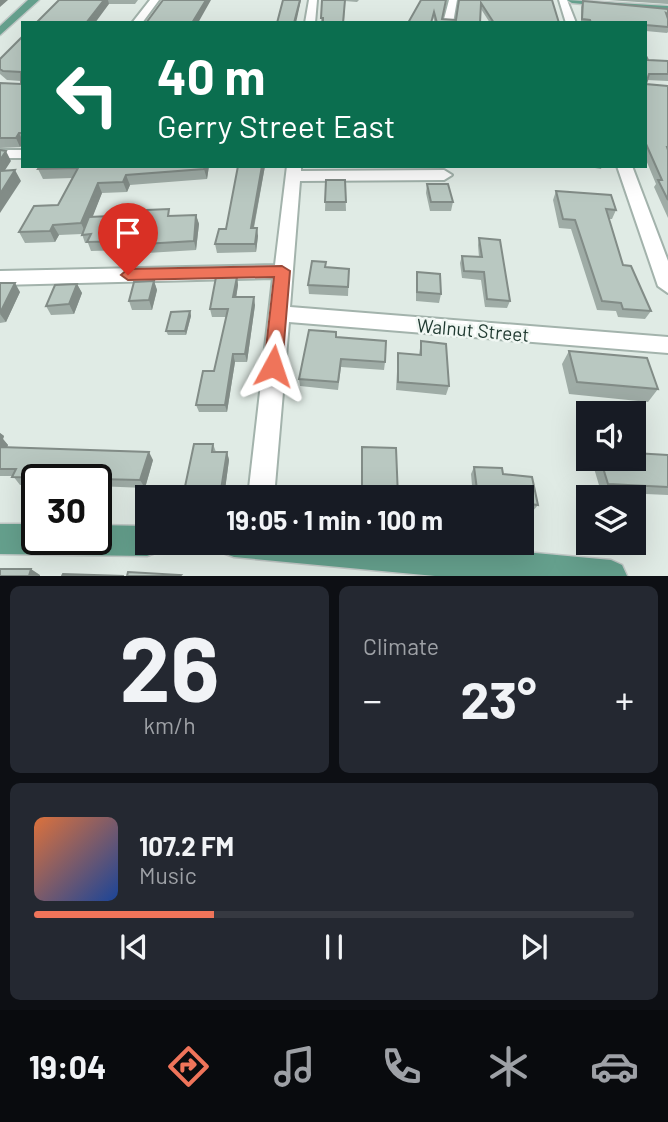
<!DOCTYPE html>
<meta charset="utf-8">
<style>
:root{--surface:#171b24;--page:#242831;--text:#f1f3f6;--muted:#9ea1a6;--line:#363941;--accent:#ef745a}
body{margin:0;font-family:Barlow,sans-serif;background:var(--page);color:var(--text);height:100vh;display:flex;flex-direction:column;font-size:26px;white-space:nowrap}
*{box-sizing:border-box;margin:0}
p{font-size:23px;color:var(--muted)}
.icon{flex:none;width:38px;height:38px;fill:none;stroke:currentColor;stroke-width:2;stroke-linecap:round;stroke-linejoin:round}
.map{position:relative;height:576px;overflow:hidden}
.side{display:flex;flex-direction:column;gap:10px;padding:10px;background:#0d0f14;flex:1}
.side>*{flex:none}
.guide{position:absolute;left:21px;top:21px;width:626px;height:147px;border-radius:0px;box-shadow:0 7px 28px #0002;background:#0b6e4f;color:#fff;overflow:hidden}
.tools{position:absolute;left:576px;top:401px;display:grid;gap:14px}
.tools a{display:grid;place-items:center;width:70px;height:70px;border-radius:0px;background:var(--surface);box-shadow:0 7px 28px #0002;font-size:35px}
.speed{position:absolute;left:21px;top:464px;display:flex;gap:14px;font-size:35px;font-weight:700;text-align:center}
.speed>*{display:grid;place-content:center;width:91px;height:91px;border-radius:50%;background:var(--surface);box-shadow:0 7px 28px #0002;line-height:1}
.speed .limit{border:4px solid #111;border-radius:10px;background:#fff;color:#111}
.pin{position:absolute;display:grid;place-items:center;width:60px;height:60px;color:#fff;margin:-72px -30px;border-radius:50% 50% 50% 0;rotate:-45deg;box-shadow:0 0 7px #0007}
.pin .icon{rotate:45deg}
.me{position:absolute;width:77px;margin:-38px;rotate:5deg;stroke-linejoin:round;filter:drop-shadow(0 0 5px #0008)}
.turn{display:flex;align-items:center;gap:24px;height:147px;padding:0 21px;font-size:32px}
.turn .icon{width:91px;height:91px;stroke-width:2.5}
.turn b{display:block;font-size:49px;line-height:60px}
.big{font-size:52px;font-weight:700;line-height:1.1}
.side .tile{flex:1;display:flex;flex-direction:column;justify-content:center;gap:10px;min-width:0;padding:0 24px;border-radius:10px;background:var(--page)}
.side .dial{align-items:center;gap:0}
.dial b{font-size:91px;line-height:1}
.song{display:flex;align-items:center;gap:21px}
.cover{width:84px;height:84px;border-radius:10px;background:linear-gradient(135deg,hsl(20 70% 55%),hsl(220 70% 35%))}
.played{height:7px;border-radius:4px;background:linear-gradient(90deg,var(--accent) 30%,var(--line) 30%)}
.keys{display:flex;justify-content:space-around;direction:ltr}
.heat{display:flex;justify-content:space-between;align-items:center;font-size:38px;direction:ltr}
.side .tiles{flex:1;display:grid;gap:10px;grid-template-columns:1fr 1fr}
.tile:last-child{grid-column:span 2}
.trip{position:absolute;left:135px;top:485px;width:399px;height:70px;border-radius:0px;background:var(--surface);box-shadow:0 7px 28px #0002;font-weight:700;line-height:70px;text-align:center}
.menu{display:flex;height:112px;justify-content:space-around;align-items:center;background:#090b0e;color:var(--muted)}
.menu .icon{width:49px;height:49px}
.menu .active{color:var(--accent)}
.menu b{font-size:32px;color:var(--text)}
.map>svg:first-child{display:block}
</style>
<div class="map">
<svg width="668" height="576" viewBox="0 0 668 576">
<rect width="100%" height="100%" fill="#e0ebe5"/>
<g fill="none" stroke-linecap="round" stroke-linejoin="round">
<g stroke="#a3b3ac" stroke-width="4">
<path id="minor" d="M150,0h9l-17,23h-10z
M309,0h8l-2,23h-10z
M449,0h8l-4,23h-10z
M559,0h8l9,23h-10z
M0,150h23v8h-23z
M287,166h14v5l143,-1 8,5 -8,5 -144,1 -10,126 378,30v16l-379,-31 -15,175h-26l25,-219 -273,7v-14l275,-6z
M617,166h15l36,95v32l-10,-7z"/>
</g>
<g stroke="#c1c8c6" stroke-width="3">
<path id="major" d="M28,0h11l-39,35v-9z
M567,0l101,6v6l-96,-9z
M0,524h37v15h59v-14l51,1v16h15l-4,10 -11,4 -147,-2z
M219,542h196l196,18 11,5 5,11h-192l-201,-19 -11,-4z"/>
</g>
<use href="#minor" fill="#fff" fill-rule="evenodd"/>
<use href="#major" fill="#65a08d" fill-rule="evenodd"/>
</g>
<path fill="#9faca6" d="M59,0h79l-3,4h-26z
M322,0h37l-2,2 -12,-1 -1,22h-23z
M421,0l21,19 14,1 3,-20h93l7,23h-69l-9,-14 -1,14h-45l-2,-6z
M608,0h60v4z
M583,1l85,8v23l-1,1 -21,-2v-8h-65v-16z
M23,36v108l-3,3 -20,1v-65l21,1v-3l-14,-1 -7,-6v-15z
M646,56l2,4 20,1v20l-21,-1 -1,4 22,2v132l-14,-31 2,-3 -10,-24z
M209,166l-2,13 -77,6 -3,7 -25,1 -10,24 20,5h32l27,-6 25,-1 3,9 -3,26 -65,4 -2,-4 -38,1 -3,-8h-3l-3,-9 -23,1 -4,7 -30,1 -6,-11 39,-27 14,-27 -29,1 -5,-10z
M238,166h27l-11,62 4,8 -2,16 -39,1 -2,-9 11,-15z
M583,166h19l-1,3z
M326,180h19l1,31h-21z
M427,184l26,18 -2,9h-21l-4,-18z
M556,191l60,19 -4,9h-3l14,46 28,46 -6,8 -27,-2 -2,-6 -19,-1 -26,-81 -12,-1 -6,-28z
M479,238l31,63 -3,7 -22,-1 -4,-27 -19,-2 -2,-15 2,-7 17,1 -1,-12z
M326,262v5l23,2 -1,27 -39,-2 -1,-9z
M417,272l24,22 -2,9 -23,-2v-20z
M237,277l1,8 -2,12 19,8 -8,57h-12l-8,50h-28l-3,-7 18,-34 12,-54h-14l-2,-8z
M154,281l3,9 -5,20h-20l-3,-9z
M0,283l20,9 -14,30 -6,1z
M77,284l5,9 -8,21 -23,1 -5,-9z
M190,311l1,5 -5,19h-18l-2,-4z
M336,332v5l49,25 -1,8 -43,-3 -3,23 -38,-4 -1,-7z
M421,341l28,45 -3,9 -50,-5 2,-37 21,2z
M569,351l89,38 -10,13 -79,-8 -7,-30z
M588,431v18l-4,-12z
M0,433l4,3 -1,3 5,6 -1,2 146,13 -8,28 -49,-2v-6h-59v5h-17l-7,-9h-13z
M213,444l3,8h11l2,8 -5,37h-40l-1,-1z
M668,455v40l-67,-3 -10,-34h43z
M474,467l29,7 35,31 -6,7 -10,-2v-13h-49l-2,-23z"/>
<path fill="#828c87" d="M0,0h8l-8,7z
M104,0h4l1,4 -14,19h-9z
M206,0h5l-13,23h-6z
M300,0h1l-5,23h-2z
M19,133l4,8v3l-3,3 -4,-9z
M6,151l5,10 -11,17v-18z
M205,166h4l-2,13 -3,-10z
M262,166h3l-13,70 -1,-8z
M15,170l6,11 -21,32v-19z
M126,175l4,10 -3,7 -4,-10z
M98,183l4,10 -16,41 -5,-11z
M196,215l3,9 -3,26 -2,-9z
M53,225l6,10 -4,7 -5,-11z
M257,228l1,8 -2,16 -1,-8z
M237,277l1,8 -3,20 -2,-8z
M154,281l3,9 -5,20 -3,-10z
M15,283l5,9 -14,30 -6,-8z
M77,284l5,9 -8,21 -5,-10z
M254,297l1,8 -8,57 -2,-8z
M190,311l1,5 -5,19 -1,-4z
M233,354l2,8 -8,50 -2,-7z
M0,433l4,3 -1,3 5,6 -4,10 -4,-4z
M149,452l4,8 -8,28 -5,-8z
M227,452l2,8 -5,37h-3z
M31,569l9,6v1h-11z"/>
<path fill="#b9c8c1" stroke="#828c87" stroke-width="2" d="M59,0h45l-18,23h-50z
M163,0h43l-14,23h-46z
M283,0h17l-6,23h-17z
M322,0h23l-2,23h-20v-5h-2z
M421,0h25l-4,19 14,1 3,-20h93l7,23h-65l-13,-20 -1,20h-43l-3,-11 -3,11h-23z
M583,1l85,8v5l-2,-1 2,6v8l-22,-2v-2h-55l-1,-3 -8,-1z
M23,36v97h-4l-3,5h-16v-55l21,1v-12l-18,-1 -3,-2v-10z
M646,56l2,4 20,1v13h-19l-3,10 22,2v61h-1l1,3v50l-10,-20h4l-16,-36z
M0,150l6,1 -6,9z
M40,166h165l-1,3 -78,6 -3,7 -25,1 -17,40 -28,2 -3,6 -31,1 15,-26 24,-1 20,-37 -40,1z
M238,166h24l-11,62h6l-2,16h-40l4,-15h7z
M15,170l-15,24v-23z
M326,180h19l1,22h-21z
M427,184h21l5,18h-22z
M556,191l55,4 5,15 -10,-1 17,56 8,1 20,45 -28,-2 -2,-6 -19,-2 -27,-81 -12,-1z
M169,209l-1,7 28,-1 -2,26 -67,4 2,-4 -42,1 4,-8 -9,1 7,-18 21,-1 -3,6h37l3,-12z
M479,238l21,2 10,61 -23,-2 -3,-27 -20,-1 -2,-15 20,1z
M312,261l14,1 -1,5 24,2 -1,18 -40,-2z
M417,272l23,2 1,20 -24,-2z
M216,277h21l-4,20h21l-9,57h-12l-8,51h-29l7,-34h11l14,-62h-18z
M154,281l-5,19 -20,1 5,-19z
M0,283h15l-15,30z
M77,284l-8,20 -23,2 9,-21z
M190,311l-5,20h-19l5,-19z
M309,330l27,2v5l50,4 -1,21 -44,-3 -3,23 -39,-3z
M421,341l25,3 3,42 -51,-4v-29l23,2z
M569,351l78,7 11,31 -81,-7z
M194,444h19l-1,8h15l-7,44h-37z
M0,447l149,5 -9,28 -128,-3 4,-8h-16z
M362,447l34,1 2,49h-36z
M634,453l34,2v32l-60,-3 -8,-26h34z
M474,467l28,1 1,6 29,3 6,28 -16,-2v-6h-44z
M0,569h31l-2,7h-29z
M128,572l53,3 -1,1h-53z
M63,574l61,2h-62z"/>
<path fill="#ef745a" stroke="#9b4b3a" stroke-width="2" d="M282,266l8,5 -8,95 -9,8 -9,-8 10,-89 -146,3 -7,-5 7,-6z"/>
<g text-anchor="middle" stroke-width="5" stroke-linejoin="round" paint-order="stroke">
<g font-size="19" fill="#213b32" stroke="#f0f7f3">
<text transform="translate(473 330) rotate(5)" y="7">Walnut Street</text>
</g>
</g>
</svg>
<div class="tools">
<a><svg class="icon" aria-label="sound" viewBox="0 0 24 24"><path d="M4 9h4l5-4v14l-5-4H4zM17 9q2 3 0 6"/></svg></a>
<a><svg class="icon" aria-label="layers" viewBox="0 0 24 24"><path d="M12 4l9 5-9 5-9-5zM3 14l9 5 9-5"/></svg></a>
</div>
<div class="speed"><div class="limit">30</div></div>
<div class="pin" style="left:128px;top:275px;background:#d93025"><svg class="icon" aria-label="arrive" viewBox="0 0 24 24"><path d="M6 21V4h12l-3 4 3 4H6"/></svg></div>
<svg class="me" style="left:273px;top:366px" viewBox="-20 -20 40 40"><path d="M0-17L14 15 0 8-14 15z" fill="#ef745a" stroke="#fff" stroke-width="4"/></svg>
<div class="trip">19:05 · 1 min · 100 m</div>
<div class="guide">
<div class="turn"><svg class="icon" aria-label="left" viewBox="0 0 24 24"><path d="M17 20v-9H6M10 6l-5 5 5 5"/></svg><div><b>40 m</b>Gerry Street East</div></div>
</div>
</div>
<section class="side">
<div class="tiles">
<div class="tile dial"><b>26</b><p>km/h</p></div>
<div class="tile"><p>Climate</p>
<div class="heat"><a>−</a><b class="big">23°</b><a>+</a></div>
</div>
<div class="tile">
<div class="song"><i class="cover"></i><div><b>107.2 FM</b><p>Music</p></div></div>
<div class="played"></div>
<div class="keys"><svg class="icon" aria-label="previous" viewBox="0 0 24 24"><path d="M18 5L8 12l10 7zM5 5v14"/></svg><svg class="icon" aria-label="pause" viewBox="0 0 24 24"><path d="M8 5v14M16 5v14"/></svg><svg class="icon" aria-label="next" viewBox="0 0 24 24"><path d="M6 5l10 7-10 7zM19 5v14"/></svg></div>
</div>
</div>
</section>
<nav class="menu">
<b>19:04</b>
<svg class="icon active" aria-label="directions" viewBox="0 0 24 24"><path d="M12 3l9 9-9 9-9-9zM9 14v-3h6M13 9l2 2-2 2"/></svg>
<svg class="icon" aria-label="music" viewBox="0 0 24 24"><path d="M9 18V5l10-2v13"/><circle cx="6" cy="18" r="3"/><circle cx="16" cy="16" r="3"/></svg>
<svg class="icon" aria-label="phone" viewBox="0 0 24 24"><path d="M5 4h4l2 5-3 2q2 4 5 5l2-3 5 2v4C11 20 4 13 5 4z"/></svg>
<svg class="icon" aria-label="climate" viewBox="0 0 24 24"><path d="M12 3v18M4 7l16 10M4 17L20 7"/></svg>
<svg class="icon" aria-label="car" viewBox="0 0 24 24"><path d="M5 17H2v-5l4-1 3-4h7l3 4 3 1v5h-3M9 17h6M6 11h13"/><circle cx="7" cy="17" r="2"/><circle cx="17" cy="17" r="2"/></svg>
</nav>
